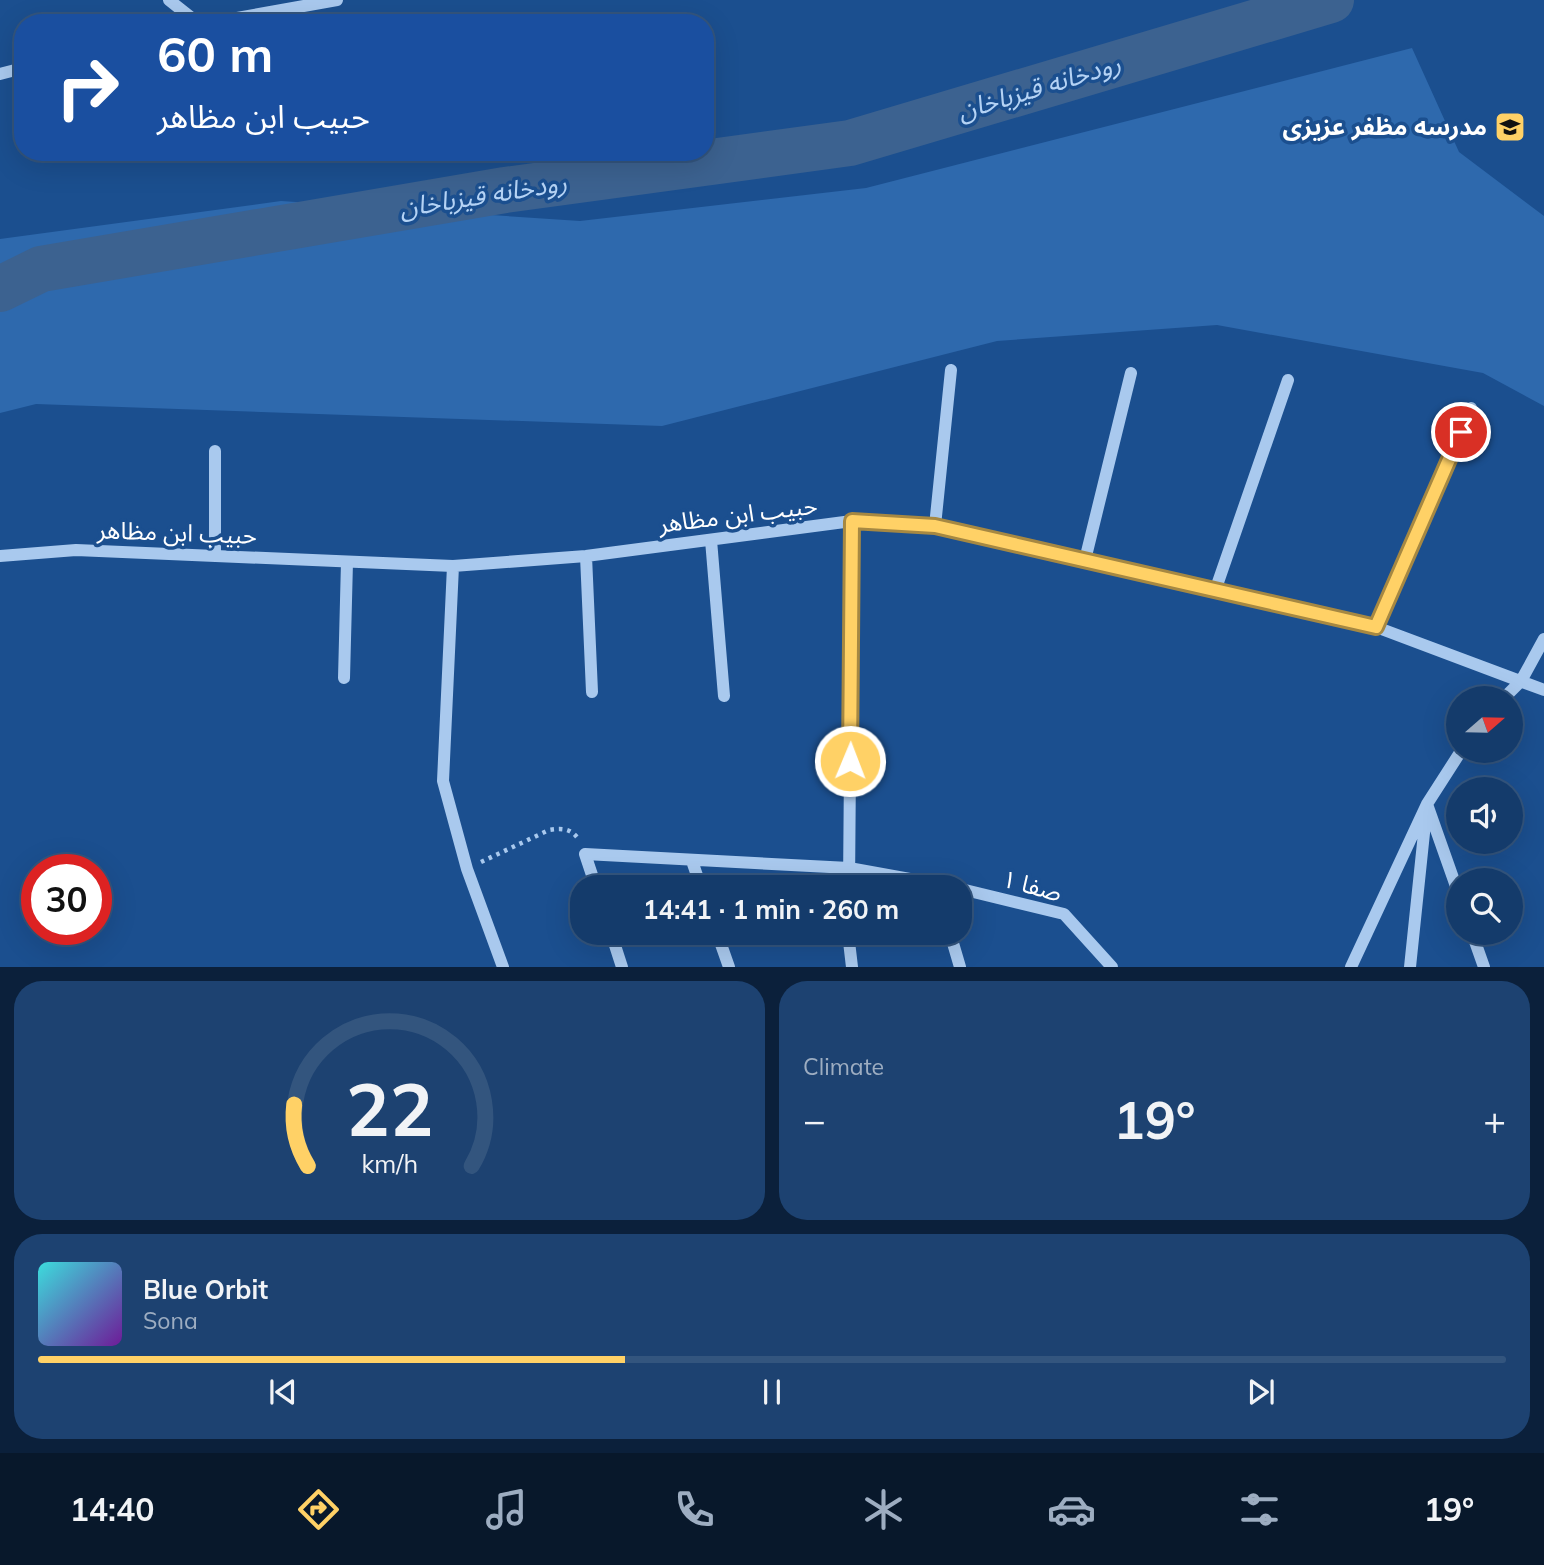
<!DOCTYPE html>
<meta charset="utf-8">
<style>
:root{--surface:#143b6b;--page:#1d4271;--text:#f1f3f6;--muted:#9dadc1;--line:#33557e;--accent:#ffd166}
body{margin:0;font-family:Mulish,"Noto Sans Arabic",sans-serif;background:var(--page);color:var(--text);height:100vh;display:flex;flex-direction:column;font-size:26px;white-space:nowrap}
*{box-sizing:border-box;margin:0}
p{font-size:23px;color:var(--muted)}
.icon{flex:none;width:38px;height:38px;fill:none;stroke:currentColor;stroke-width:2;stroke-linecap:round;stroke-linejoin:round}
.map{position:relative;height:967px;overflow:hidden}
.drawer{display:flex;flex-direction:column;gap:14px;padding:14px;background:#0b203b;flex:1}
.drawer>*{flex:none}
.top-card{position:absolute;left:14px;top:14px;width:700px;height:147px;border-radius:28px;box-shadow:0 7px 28px #0002,0 0 0 2px var(--line);background:#1a4fa0;color:#fff;overflow:hidden}
.needle{width:46px;rotate:70deg}
.tools{position:absolute;left:1446px;top:686px;display:grid;gap:14px}
.tools a{display:grid;place-items:center;width:77px;height:77px;border-radius:50%;background:var(--surface);box-shadow:0 7px 28px #0002,0 0 0 2px var(--line);font-size:35px}
.speed{position:absolute;left:21px;top:854px;display:flex;gap:14px;font-size:35px;font-weight:700;text-align:center}
.speed>*{display:grid;place-content:center;width:91px;height:91px;border-radius:50%;background:var(--surface);box-shadow:0 7px 28px #0002,0 0 0 2px var(--line);line-height:1}
.speed .limit{border:10px solid #d22;background:#fff;color:#111}
.pin{position:absolute;display:grid;place-items:center;width:60px;height:60px;color:#fff;margin:-30px;border:4px solid #fff;border-radius:50%;box-shadow:0 2px 7px #0007}
.me{position:absolute;width:77px;margin:-38px;rotate:1deg;stroke-linejoin:round;filter:drop-shadow(0 0 5px #0008)}
.turn{display:flex;align-items:center;gap:24px;height:147px;padding:0 28px;font-size:32px}
.turn .icon{width:91px;height:91px;stroke-width:2.5}
.turn b{display:block;font-size:49px;line-height:60px}
.big{font-size:52px;font-weight:700;line-height:1.1}
.drawer .widget{flex:1;display:flex;flex-direction:column;justify-content:center;gap:10px;min-width:0;padding:0 24px;border-radius:28px;background:var(--page)}
.drawer .dial{align-items:center;gap:0}
.dial svg{height:182px;overflow:visible;fill:none;stroke:var(--line);stroke-width:7;stroke-linecap:round;text-anchor:middle}
.dial text{fill:var(--text);stroke:none}
.song{display:flex;align-items:center;gap:21px}
.cover{width:84px;height:84px;border-radius:10px;background:linear-gradient(135deg,hsl(180 70% 55%),hsl(280 70% 35%))}
.played{height:7px;border-radius:4px;background:linear-gradient(90deg,var(--accent) 40%,var(--line) 40%)}
.keys{display:flex;justify-content:space-around;direction:ltr}
.heat{display:flex;justify-content:space-between;align-items:center;font-size:38px;direction:ltr}
.drawer .tiles{flex:1;display:grid;gap:14px;grid-template-columns:1fr 1fr}
.widget:last-child{grid-column:span 2}
.trip{position:absolute;left:570px;top:875px;width:402px;height:70px;border-radius:28px;background:var(--surface);box-shadow:0 7px 28px #0002,0 0 0 2px var(--line);font-weight:700;line-height:70px;text-align:center}
.menu{display:flex;height:112px;justify-content:space-around;align-items:center;background:#08182b;color:var(--muted)}
.menu .icon{width:49px;height:49px}
.menu .current{color:var(--accent)}
.menu b{font-size:32px;color:var(--text)}
.map>svg:first-child{display:block}
</style>
<div class="map">
<svg width="1544" height="967" viewBox="0 0 1544 967">
<rect width="100%" height="100%" fill="#1b4f8f"/>
<path fill="#2e69ad" d="M1412,48l47,104 85,64v190l-61,-33 -266,-48 -220,16 -335,85 -626,-22 -36,9v-174l281,-38 299,20 286,-33z"/>
<g fill="none" stroke-linecap="round" stroke-linejoin="round">
<path stroke="#3c6290" stroke-width="46" d="M0,289l41,-20 464,-79 345,-47 481,-143"/>
<path stroke="#a9c9ee" stroke-width="4.5" stroke-dasharray="3.5 5" stroke-linecap="butt" d="M481,862l68,-32c13,-2 22,-2 30,10"/>
<path stroke="#a9c9ee" stroke-width="12" d="M169,0l29,23
M209,23l128,-23
M0,74l23,-6
M215,451v105
M935,526l16,-156
M711,540l13,156
M0,556l76,-6 377,16 133,-10 266,-35 83,5 441,101 168,63
M586,556l6,136
M1085,560l46,-187
M453,566l-10,215 24,88 36,98
M1215,591l73,-211
M1376,627l95,-219
M344,678l3,-116
M1504,698l17,-17 23,-42
M1428,807l30,85
M692,861l9,26
M596,887l-11,-33 264,14 105,19
M849,887l3,-366
M961,889l103,25 48,53
M611,933l11,34
M717,933l12,34
M848,933l4,34
M950,933l10,34
M1472,933l12,34
M1351,967l76,-163 34,-53
M1410,967l16,-153"/>
</g>
<g fill="none" stroke-linecap="round" stroke-linejoin="round">
<g stroke="#a68842" stroke-width="18">
<path id="route" d="M850,761l2,-240 83,5 441,101 85,-195"/>
</g>
<use href="#route" stroke="#ffd166" stroke-width="12"/>
</g>
<defs>
<g id="school-square" transform="scale(1.575)"><rect x="-9" y="-9" width="18" height="18" rx="4" fill="#ffd166" stroke="#1b4f8f"/><path d="M0-5L7-2L0 1L-7-2ZM-4 1L0 2.5L4 1V4Q0 6-4 4Z" fill="#111"/></g>
</defs>
<g fill-rule="evenodd">
<use href="#school-square" x="1510" y="127"/>
</g>
<g text-anchor="middle" stroke-width="7" stroke-linejoin="round" paint-order="stroke">
<g font-size="24" font-weight="bold" fill="#fff" stroke="#1b4f8f" text-anchor="end">
<text x="1487" y="135">مدرسه مظفر عزیزی</text>
</g>
<g font-size="24" fill="#fff" stroke="#1b4f8f">
<text transform="translate(738 515) rotate(-7)" y="8">حبیب ابن مظاهر</text>
<text transform="translate(177 533) rotate(2)" y="8">حبیب ابن مظاهر</text>
<text transform="translate(1032 886) rotate(15)" y="8">صفا ۱</text>
</g>
<g font-size="26" font-style="italic" fill="#b5d3f5" stroke="#1b4f8f">
<text transform="translate(1039 87) rotate(-17)" y="9">رودخانه قیزباخان</text>
<text transform="translate(483 195) rotate(-9)" y="9">رودخانه قیزباخان</text>
</g>
</g>
</svg>
<div class="tools">
<a><svg class="needle" viewBox="-14 -14 28 28"><path d="M0-13l5 13h-10z" fill="#e53935"/><path d="M0 13l5-13h-10z" fill="#9dadc1"/></svg></a>
<a><svg class="icon" aria-label="sound" viewBox="0 0 24 24"><path d="M4 9h4l5-4v14l-5-4H4zM17 9q2 3 0 6"/></svg></a>
<a><svg class="icon" aria-label="search" viewBox="0 0 24 24"><circle cx="10" cy="10" r="6"/><path d="M15 15l6 6"/></svg></a>
</div>
<div class="speed"><div class="limit">30</div></div>
<div class="pin" style="left:1461px;top:432px;background:#d93025"><svg class="icon" aria-label="arrive" viewBox="0 0 24 24"><path d="M6 21V4h12l-3 4 3 4H6"/></svg></div>
<svg class="me" style="left:850px;top:761px" viewBox="-20 -20 40 40"><circle r="17" fill="#ffd166" stroke="#fff" stroke-width="3"/><path d="M0-11L8 9 0 5-8 9z" fill="#fff"/></svg>
<div class="trip">14:41 · 1 min · 260 m</div>
<div class="top-card">
<div class="turn"><svg class="icon" aria-label="right" viewBox="0 0 24 24"><path d="M7 20v-9h11M14 6l5 5-5 5"/></svg><div><b>60 m</b>حبیب ابن مظاهر</div></div>
</div>
</div>
<section class="drawer">
<div class="tiles">
<div class="widget dial"><svg viewBox="0 0 100 80">
<path d="M14 69A42 42 0 1 1 86 69"/>
<path d="M14 69A42 42 0 0 1 8 42" stroke="#ffd166"/>
<text x="50" y="56" font-size="32" font-weight="700">22</text>
<text x="50" y="72" font-size="11">km/h</text>
</svg></div>
<div class="widget"><p>Climate</p>
<div class="heat"><a>−</a><b class="big">19°</b><a>+</a></div>
</div>
<div class="widget">
<div class="song"><i class="cover"></i><div><b>Blue Orbit</b><p>Sona</p></div></div>
<div class="played"></div>
<div class="keys"><svg class="icon" aria-label="previous" viewBox="0 0 24 24"><path d="M18 5L8 12l10 7zM5 5v14"/></svg><svg class="icon" aria-label="pause" viewBox="0 0 24 24"><path d="M8 5v14M16 5v14"/></svg><svg class="icon" aria-label="next" viewBox="0 0 24 24"><path d="M6 5l10 7-10 7zM19 5v14"/></svg></div>
</div>
</div>
</section>
<nav class="menu">
<b>14:40</b>
<svg class="icon current" aria-label="directions" viewBox="0 0 24 24"><path d="M12 3l9 9-9 9-9-9zM9 14v-3h6M13 9l2 2-2 2"/></svg>
<svg class="icon" aria-label="music" viewBox="0 0 24 24"><path d="M9 18V5l10-2v13"/><circle cx="6" cy="18" r="3"/><circle cx="16" cy="16" r="3"/></svg>
<svg class="icon" aria-label="phone" viewBox="0 0 24 24"><path d="M5 4h4l2 5-3 2q2 4 5 5l2-3 5 2v4C11 20 4 13 5 4z"/></svg>
<svg class="icon" aria-label="climate" viewBox="0 0 24 24"><path d="M12 3v18M4 7l16 10M4 17L20 7"/></svg>
<svg class="icon" aria-label="car" viewBox="0 0 24 24"><path d="M5 17H2v-5l4-1 3-4h7l3 4 3 1v5h-3M9 17h6M6 11h13"/><circle cx="7" cy="17" r="2"/><circle cx="17" cy="17" r="2"/></svg>
<svg class="icon" aria-label="filters" viewBox="0 0 24 24"><path d="M4 7h16M4 17h16"/><circle cx="9" cy="7" r="2"/><circle cx="15" cy="17" r="2"/></svg>
<b>19°</b>
</nav>
